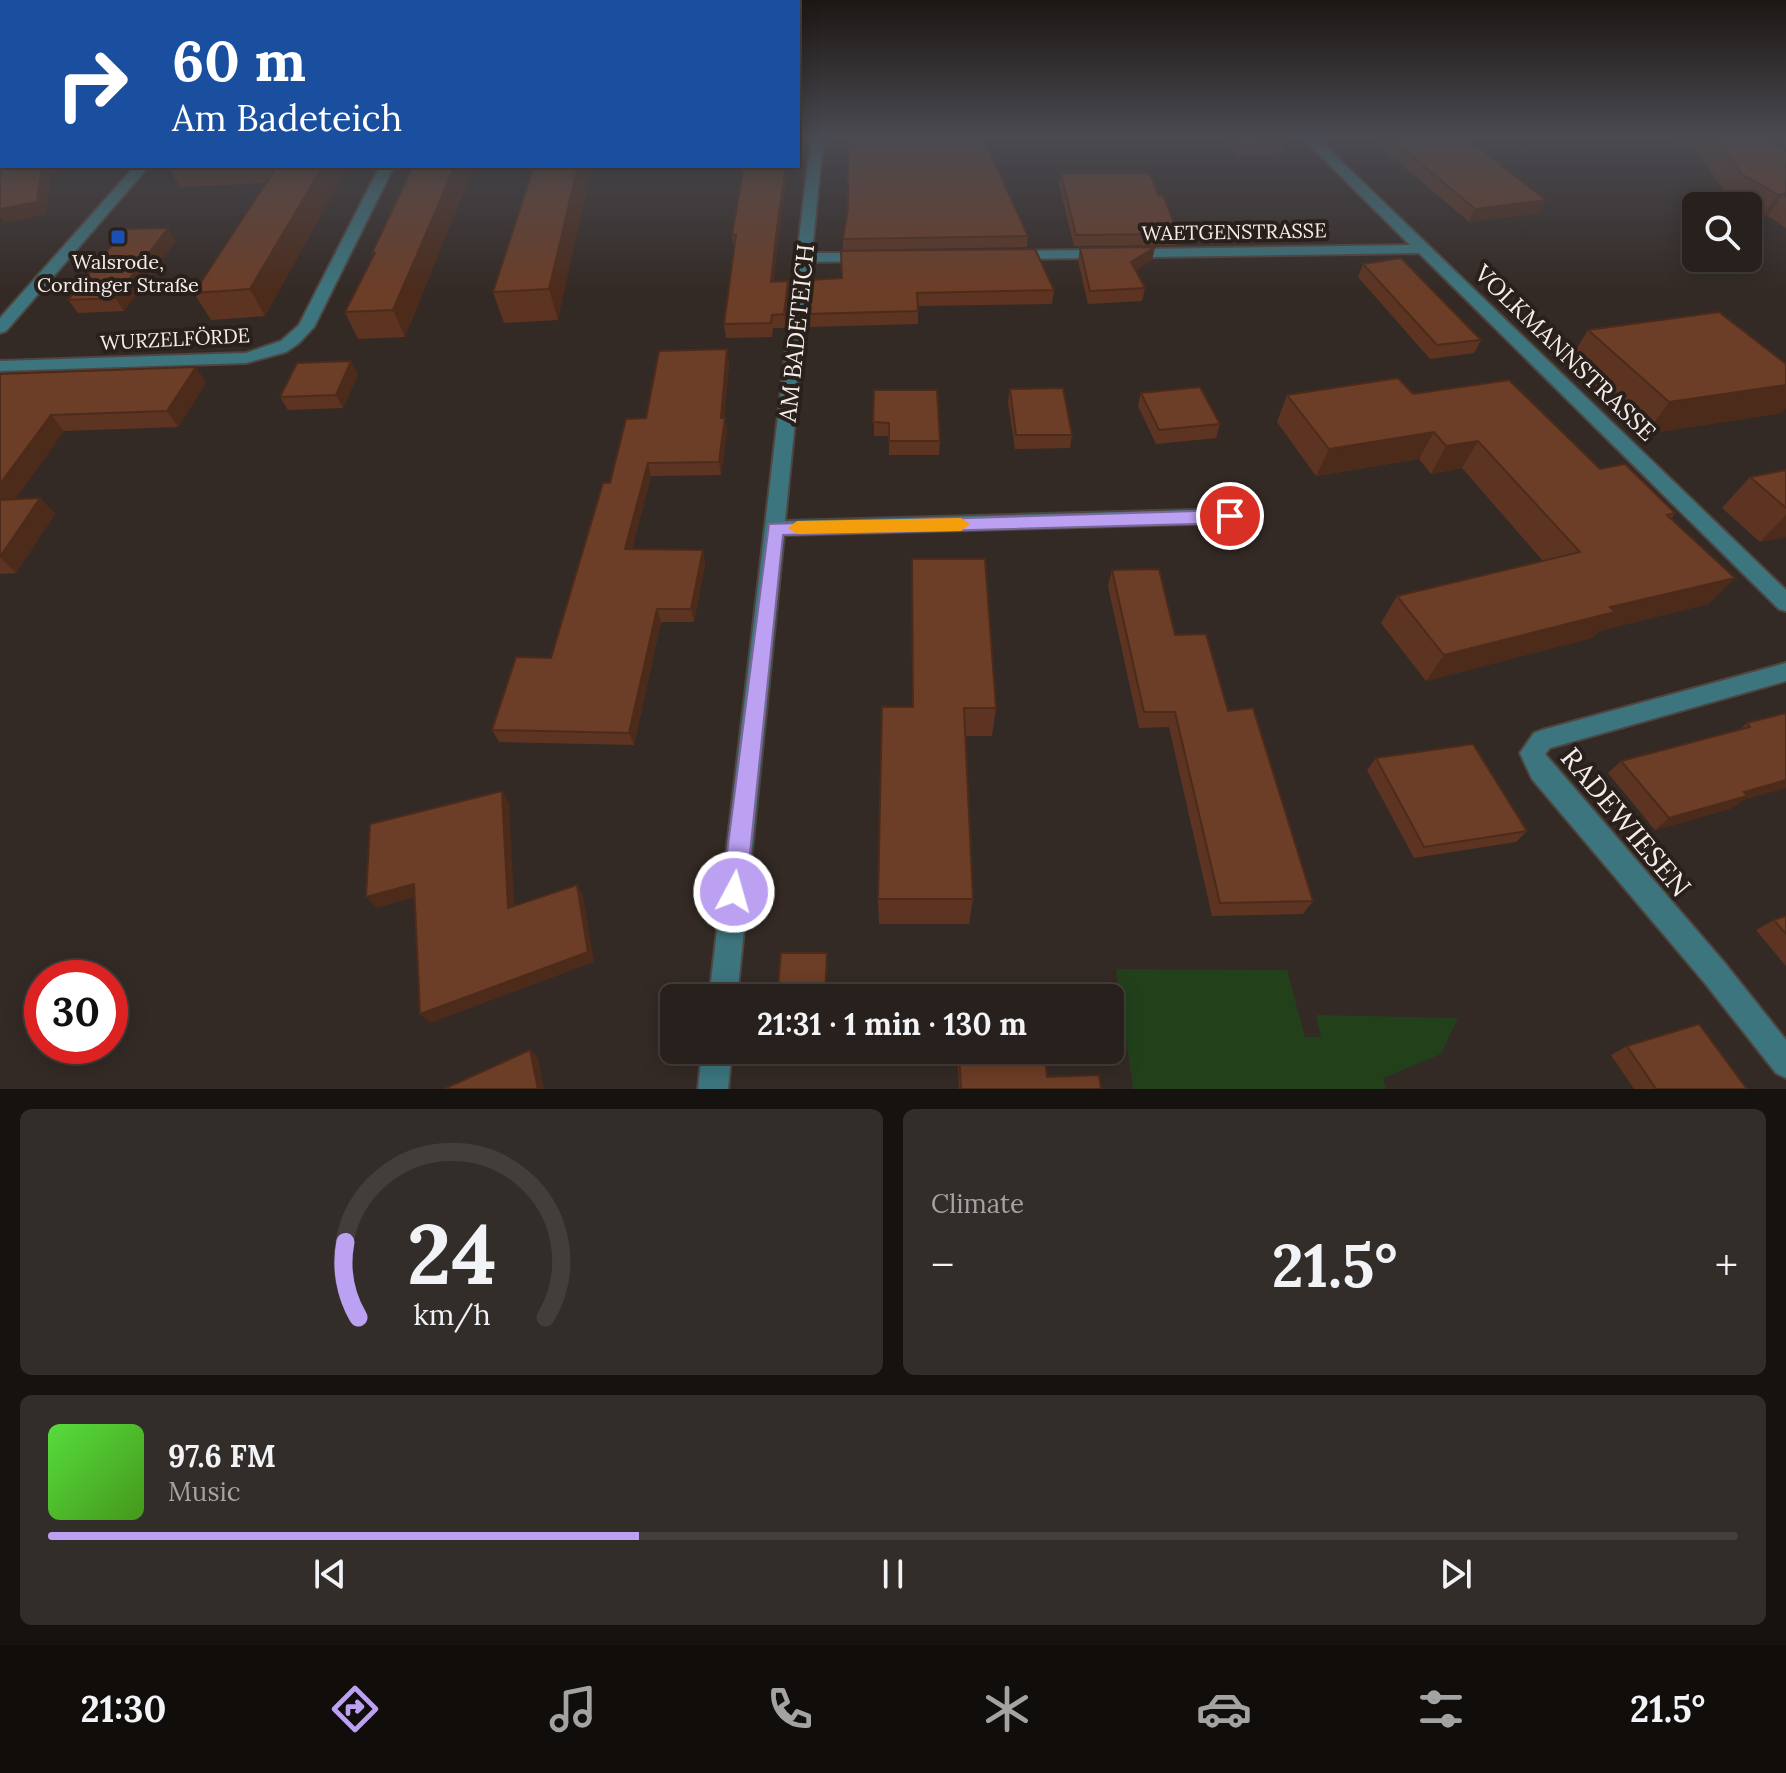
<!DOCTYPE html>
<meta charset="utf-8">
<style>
:root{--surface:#27201c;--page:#332d29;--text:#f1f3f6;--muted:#a4a3a3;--line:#433e3b;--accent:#bca0f2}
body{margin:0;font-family:Lora,serif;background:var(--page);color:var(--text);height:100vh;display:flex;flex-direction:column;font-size:30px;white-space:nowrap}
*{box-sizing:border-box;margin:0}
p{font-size:26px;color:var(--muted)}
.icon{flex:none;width:44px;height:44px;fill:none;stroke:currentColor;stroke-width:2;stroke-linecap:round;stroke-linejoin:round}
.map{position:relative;height:1089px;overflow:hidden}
.details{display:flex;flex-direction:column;gap:20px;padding:20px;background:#15120f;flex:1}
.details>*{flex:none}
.top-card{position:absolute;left:0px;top:0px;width:800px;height:168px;box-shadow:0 4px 20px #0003,0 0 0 2px var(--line);background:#1a4fa0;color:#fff;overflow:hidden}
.fabs{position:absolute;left:1682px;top:192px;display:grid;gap:16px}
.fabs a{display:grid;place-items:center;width:80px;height:80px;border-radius:12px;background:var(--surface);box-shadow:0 4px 20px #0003,0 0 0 2px var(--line);font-size:40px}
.speed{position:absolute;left:24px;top:960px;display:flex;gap:16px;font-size:40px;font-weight:700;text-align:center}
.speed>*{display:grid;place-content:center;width:104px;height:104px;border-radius:50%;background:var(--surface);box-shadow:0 4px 20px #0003,0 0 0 2px var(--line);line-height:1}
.speed .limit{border:12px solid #d22;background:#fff;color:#111}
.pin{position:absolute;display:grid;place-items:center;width:68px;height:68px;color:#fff;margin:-34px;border:4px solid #fff;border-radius:50%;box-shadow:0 2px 8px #0007}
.me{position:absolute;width:88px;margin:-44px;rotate:6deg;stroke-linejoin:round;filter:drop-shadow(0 0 6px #0008)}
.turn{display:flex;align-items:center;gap:28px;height:168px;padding:0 40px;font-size:36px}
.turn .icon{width:104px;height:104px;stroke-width:2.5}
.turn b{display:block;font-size:56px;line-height:68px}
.big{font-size:60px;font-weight:800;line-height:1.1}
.details .tile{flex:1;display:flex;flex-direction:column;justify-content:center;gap:12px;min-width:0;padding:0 28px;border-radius:12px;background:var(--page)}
.details .dial{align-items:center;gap:0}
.dial svg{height:208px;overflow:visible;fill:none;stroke:var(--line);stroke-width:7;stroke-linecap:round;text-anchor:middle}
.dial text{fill:var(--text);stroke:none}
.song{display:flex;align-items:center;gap:24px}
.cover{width:96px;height:96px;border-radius:12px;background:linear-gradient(135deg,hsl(110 70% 55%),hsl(100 70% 35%))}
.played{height:8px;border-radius:4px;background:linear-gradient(90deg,var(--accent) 35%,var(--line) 35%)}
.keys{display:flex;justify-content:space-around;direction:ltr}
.heat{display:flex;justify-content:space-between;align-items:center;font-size:44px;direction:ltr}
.details .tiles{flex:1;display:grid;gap:20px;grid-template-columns:1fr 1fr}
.tile:last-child{grid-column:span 2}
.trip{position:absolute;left:660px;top:984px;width:464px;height:80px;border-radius:12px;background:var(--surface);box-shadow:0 4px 20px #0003,0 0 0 2px var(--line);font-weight:800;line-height:80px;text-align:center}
.tab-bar{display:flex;height:128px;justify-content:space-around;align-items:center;background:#100d0b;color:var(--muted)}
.tab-bar .icon{width:56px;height:56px}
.tab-bar .active{color:var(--accent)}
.tab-bar b{font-size:36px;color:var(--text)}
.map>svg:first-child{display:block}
</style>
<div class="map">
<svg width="1786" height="1089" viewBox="0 0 1786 1089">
<rect width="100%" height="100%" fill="#342a25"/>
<path fill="#22411b" d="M1116,969l171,1 18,67h16l-5,-22 142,3 -17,36 -58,24 3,11h-253z"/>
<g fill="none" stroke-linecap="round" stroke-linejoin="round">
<g stroke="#4f4541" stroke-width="4">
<path id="street" d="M811,138h12l-11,115h55l7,4 -7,4 -56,1 -26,259 445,-12 10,7 -10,7 -446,12 -47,463h-28z
M1303,138h14l469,452v21l-7,-2 -360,-356 -408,6 -7,-4 7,-4 399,-6z
M135,166h14l-143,165 -6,2v-15z
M380,166h14l-80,161 -15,16 -13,9 -40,11 -246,8v-10l246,-8 35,-12 18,-16z
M1786,663v18l-236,67 -5,6 179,208 62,78v38l-10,-5 -72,-91 -172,-203 -12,-26 14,-20 8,-3z
M702,1050h30l-4,39h-30z"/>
</g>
<use href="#street" fill="#3d757e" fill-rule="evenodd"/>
</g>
<path fill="#5d3422" d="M1223,138h60l3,3 -4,13 -43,3z
M1370,138h96l73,75 -70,9z
M1641,138h145v9l-1,2 1,1v78l-18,-12 -6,1 -14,-9v-2h-3l-17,-10 -35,-51z
M168,166h180l-83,150 -54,4 -17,-27 72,-110 -86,4z
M413,166h61l-69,171 -47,2 -13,-27 28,-56 -1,-3z
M534,166l24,154 -54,3 -11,-31z
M744,166h45l-11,75 -5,41 15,-1 1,13 -3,34h-13l-1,9 -46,1 -2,-14 10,-76 -2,-13z
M1061,174l97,21 20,39 -3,11 -101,1 -15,-61z
M1028,236l-1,11 -184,3v-11z
M176,241l-52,70 -46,2 -10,-13z
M1155,247l-3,13 -17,11 10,17 -3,13 -54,3 -10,-43 2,-13z
M1363,264l118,76 -7,13 -44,6 -72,-82z
M810,280l244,10 -2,14 -134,2v18l-110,3 -2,-13z
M1588,330l194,83 -136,21 -77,-73z
M729,363l-5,55 3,13 -6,44 -70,1 -19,73 71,1 2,14 -11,58h-33l-27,123 -135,-3 -7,-12 59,-72 59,-175z
M196,367l10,16 -28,44 -114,4 -49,68 25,-1 15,16 -39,59 -16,1v-200z
M358,374l-15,34 -55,2 -8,-13z
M1010,389l62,46 -2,13 -55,1 -7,-47z
M874,390l66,51 -1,14h-50v-19h-15z
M1141,393l79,31 -4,14 -60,6 -18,-38z
M1413,394l187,75 75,44 -4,6 64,59 -27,26 -109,27 -7,7 -166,43 -45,-58 16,-27 146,-35 -81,-93 -31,6 -12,-15 -103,17 -39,-54 10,-27z
M1786,470v67l-26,5 -38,-34 28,-31z
M912,559l84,149 -4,28h-27l8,163 -4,25h-90l-1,-25 34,-192z
M1112,570l63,65 53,76 85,190 -10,13 -91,2 -43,-189 -30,1 -31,-142z
M1786,713l-43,87 -11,8 -77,22 -47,-57 13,-12 118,-31 8,-7z
M1376,758l151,73 -11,11 -102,16 -47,-88z
M1786,916v50l-30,-36 18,-10z
M1627,1046l120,43h-113l-23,-34z
M957,1050h87l3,27 54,12h-142z"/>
<path fill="#4c2b1b" d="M42,166h15v7l-6,2 -5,40 -42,8 -4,-5v-9z
M323,166h25l-83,150 -15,-27z
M455,166h19l-69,171 -12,-27z
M578,166h14l-34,154 -9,-31z
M786,166h3l-11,75 -6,55 -1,-14 6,-54z
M1783,194l-15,22 -6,1 16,-22z
M1546,200l-7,13 -70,9 6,-13z
M168,228l8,13 -52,70 -9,-13z
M1155,247l-3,13 -24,15 3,-13z
M788,281l1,13 -3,34 -2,-14z
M727,349l2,14 -6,68 -2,-13z
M351,361l7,13 -15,34 -7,-13z
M196,367l10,16 -28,44 -11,-16z
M1786,385v23l-4,5 -136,21 23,-32z
M51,415l13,16 -61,86 -3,-2v-31z
M725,418l2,13 -6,44 -2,-13z
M1434,432l-15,27 -103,17 13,-27z
M1478,441l-16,27 -31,6 15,-28z
M648,463l3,13 -22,86 -4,-13z
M40,498l15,16 -39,59 -16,-16z
M1786,515v22l-26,5z
M703,550l2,14 -11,58 -3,-13z
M1735,578l-27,26 -109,27 -7,7 -166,43 18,-26 166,-48z
M657,609l4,13 -27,123 -5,-12z
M1786,780v8l-43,12 -11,8 -77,22 14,-12 75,-26z
M502,791l7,12 6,116 -7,-11z
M414,884l9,11 -46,13 -11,-11z
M577,885l6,11 11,66 -164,61 -10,-9z
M530,1050l8,8 6,31h-6z"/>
<path fill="#6c3d27" stroke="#4c2b1b" stroke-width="2" d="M848,138h135l45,98 -185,3 5,-30z
M1236,138h47l3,3 -44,4z
M1390,138h76l80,62 -71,9z
M1716,138h50l20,12v46l-3,-2 -5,1 -36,-21z
M3,166h39l-5,36 -37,7v-27z
M277,166h46l-73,123 -56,4z
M413,166h42l-62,144 -48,2 30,-59h-3z
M534,166h44l-29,123 -56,3z
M744,166h42l-9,62 -6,54 17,-1 -4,33 -12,1 -1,8 -47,1 12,-89h-4z
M1061,174h89l8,21h5l15,39 -102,1z
M168,228l-53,70 -47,2 57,-71z
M1155,247l-24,15 14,26 -55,3 -10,-43z
M1035,249l19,41 -137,3 1,18 -112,3 4,-34 32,-2 -1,-27z
M1401,258l80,82 -44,5 -74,-81z
M1719,312l67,52v21l-117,17 -81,-72z
M727,349l-6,69h4l-6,44 -71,1 -23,86 78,1 -12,59h-34l-28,124 -137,-3 24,-73 35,1 52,-175h7l16,-64 20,-1 13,-67z
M351,361l-15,34 -56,2 17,-34z
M196,367l-29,44 -116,4 -51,69v-110z
M1398,378l15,16 96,-14 91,89 25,-5 50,49 -8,2 68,63 -125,29 5,5 -171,43 -47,-59 183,-44 -102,-111 -32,5 -12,-14 -105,17 -42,-54z
M1200,387l20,37 -61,6 -18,-37z
M1063,388l9,47h-56l-6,-46z
M874,390h63l3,51h-51v-18l-16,-1z
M1786,470v38l-36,-31z
M40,498l-40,59v-57z
M912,559h73l11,149h-32l9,191h-95l4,-192h31z
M1159,569l16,66 31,-1 22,77 25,-3 60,193 -93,2 -45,-191h-31l-32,-142z
M1786,713v67l-42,12 3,4 -78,22 -48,-57 129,-34 -3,-4z
M1473,744l54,87 -103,16 -48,-89z
M502,791l6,117 69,-23 11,67 -168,62 -6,-130 -48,13 4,-73z
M1786,916v18l-12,-14z
M781,953h46l-2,45h-48z
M1699,1024l48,65h-91l-29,-43z
M530,1050l8,39h-94z
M959,1050h85l3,27 52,-2 2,14h-140z"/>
<linearGradient id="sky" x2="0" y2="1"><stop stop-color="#1d1714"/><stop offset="0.47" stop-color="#4a4a51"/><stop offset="1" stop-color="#4a4a51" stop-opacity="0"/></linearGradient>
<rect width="1786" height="291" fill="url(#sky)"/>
<path fill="#bca0f2" stroke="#7a689d" stroke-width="2" d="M1230,510l9,6 -9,7 -447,12 -37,357 -3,9 -9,3 -8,-3 -4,-9 47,-368z"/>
<path fill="#f59e0b" d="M961,518l9,6 -9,7 -164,3 -9,-6 9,-7z"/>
<rect fill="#1a4fb4" stroke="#2a201b" stroke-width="3" x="110" y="229" width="16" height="16" rx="4"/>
<g text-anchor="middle" stroke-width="8" stroke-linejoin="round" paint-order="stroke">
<g font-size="20" fill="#f4edea" stroke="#2a201b">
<text transform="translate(1234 232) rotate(-1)" y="7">WAETGENSTRASSE</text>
<text transform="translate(175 339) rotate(-3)" y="7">WURZELFÖRDE</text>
</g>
<g font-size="20" fill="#f4edea" stroke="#2a201b">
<text x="118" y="269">Walsrode,<tspan x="118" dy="23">Cordinger Straße</tspan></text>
</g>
<g font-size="24" fill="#f4edea" stroke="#2a201b">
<text transform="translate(797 333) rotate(-84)" y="8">AM BADETEICH</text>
<text transform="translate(1565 353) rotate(44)" y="8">VOLKMANNSTRASSE</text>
</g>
<g font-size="28" fill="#f4edea" stroke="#2a201b">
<text transform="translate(1626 822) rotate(50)" y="10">RADEWIESEN</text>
</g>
</g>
</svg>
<div class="fabs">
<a><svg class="icon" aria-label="search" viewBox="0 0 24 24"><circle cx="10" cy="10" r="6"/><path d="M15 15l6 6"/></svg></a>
</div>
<div class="speed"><div class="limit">30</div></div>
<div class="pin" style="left:1230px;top:516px;background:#d93025"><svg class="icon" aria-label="arrive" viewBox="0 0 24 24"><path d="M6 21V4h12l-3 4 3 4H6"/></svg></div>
<svg class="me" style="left:734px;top:892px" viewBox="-20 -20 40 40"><circle r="17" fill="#bca0f2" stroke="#fff" stroke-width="3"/><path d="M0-11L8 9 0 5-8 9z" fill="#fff"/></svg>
<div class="trip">21:31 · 1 min · 130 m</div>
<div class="top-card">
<div class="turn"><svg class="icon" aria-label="right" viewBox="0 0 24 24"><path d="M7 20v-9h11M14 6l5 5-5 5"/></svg><div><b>60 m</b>Am Badeteich</div></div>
</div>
</div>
<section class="details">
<div class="tiles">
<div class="tile dial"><svg viewBox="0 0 100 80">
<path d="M14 69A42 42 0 1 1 86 69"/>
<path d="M14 69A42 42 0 0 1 9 40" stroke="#bca0f2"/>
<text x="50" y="56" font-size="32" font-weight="700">24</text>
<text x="50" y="72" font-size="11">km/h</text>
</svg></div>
<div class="tile"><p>Climate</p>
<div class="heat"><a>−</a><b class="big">21.5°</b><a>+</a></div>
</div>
<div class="tile">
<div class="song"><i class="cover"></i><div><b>97.6 FM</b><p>Music</p></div></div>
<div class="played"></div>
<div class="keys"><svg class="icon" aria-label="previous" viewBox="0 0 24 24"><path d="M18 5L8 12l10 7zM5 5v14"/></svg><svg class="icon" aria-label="pause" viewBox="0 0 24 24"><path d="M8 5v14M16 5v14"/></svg><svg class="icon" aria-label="next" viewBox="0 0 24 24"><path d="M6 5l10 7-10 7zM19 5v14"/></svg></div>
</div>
</div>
</section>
<nav class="tab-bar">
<b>21:30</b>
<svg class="icon active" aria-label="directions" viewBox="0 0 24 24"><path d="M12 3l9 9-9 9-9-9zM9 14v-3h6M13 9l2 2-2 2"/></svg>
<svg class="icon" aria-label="music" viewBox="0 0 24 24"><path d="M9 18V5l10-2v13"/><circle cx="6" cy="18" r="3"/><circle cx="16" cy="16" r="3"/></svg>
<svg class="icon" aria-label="phone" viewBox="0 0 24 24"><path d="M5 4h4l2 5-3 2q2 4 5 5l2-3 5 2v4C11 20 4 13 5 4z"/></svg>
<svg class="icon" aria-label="climate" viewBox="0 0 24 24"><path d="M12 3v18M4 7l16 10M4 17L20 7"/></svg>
<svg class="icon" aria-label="car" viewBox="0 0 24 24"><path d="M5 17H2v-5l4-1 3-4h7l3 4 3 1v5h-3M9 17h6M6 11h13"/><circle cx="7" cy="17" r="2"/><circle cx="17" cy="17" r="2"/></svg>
<svg class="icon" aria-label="filters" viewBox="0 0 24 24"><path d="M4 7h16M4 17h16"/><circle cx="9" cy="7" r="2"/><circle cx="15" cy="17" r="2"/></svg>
<b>21.5°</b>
</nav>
